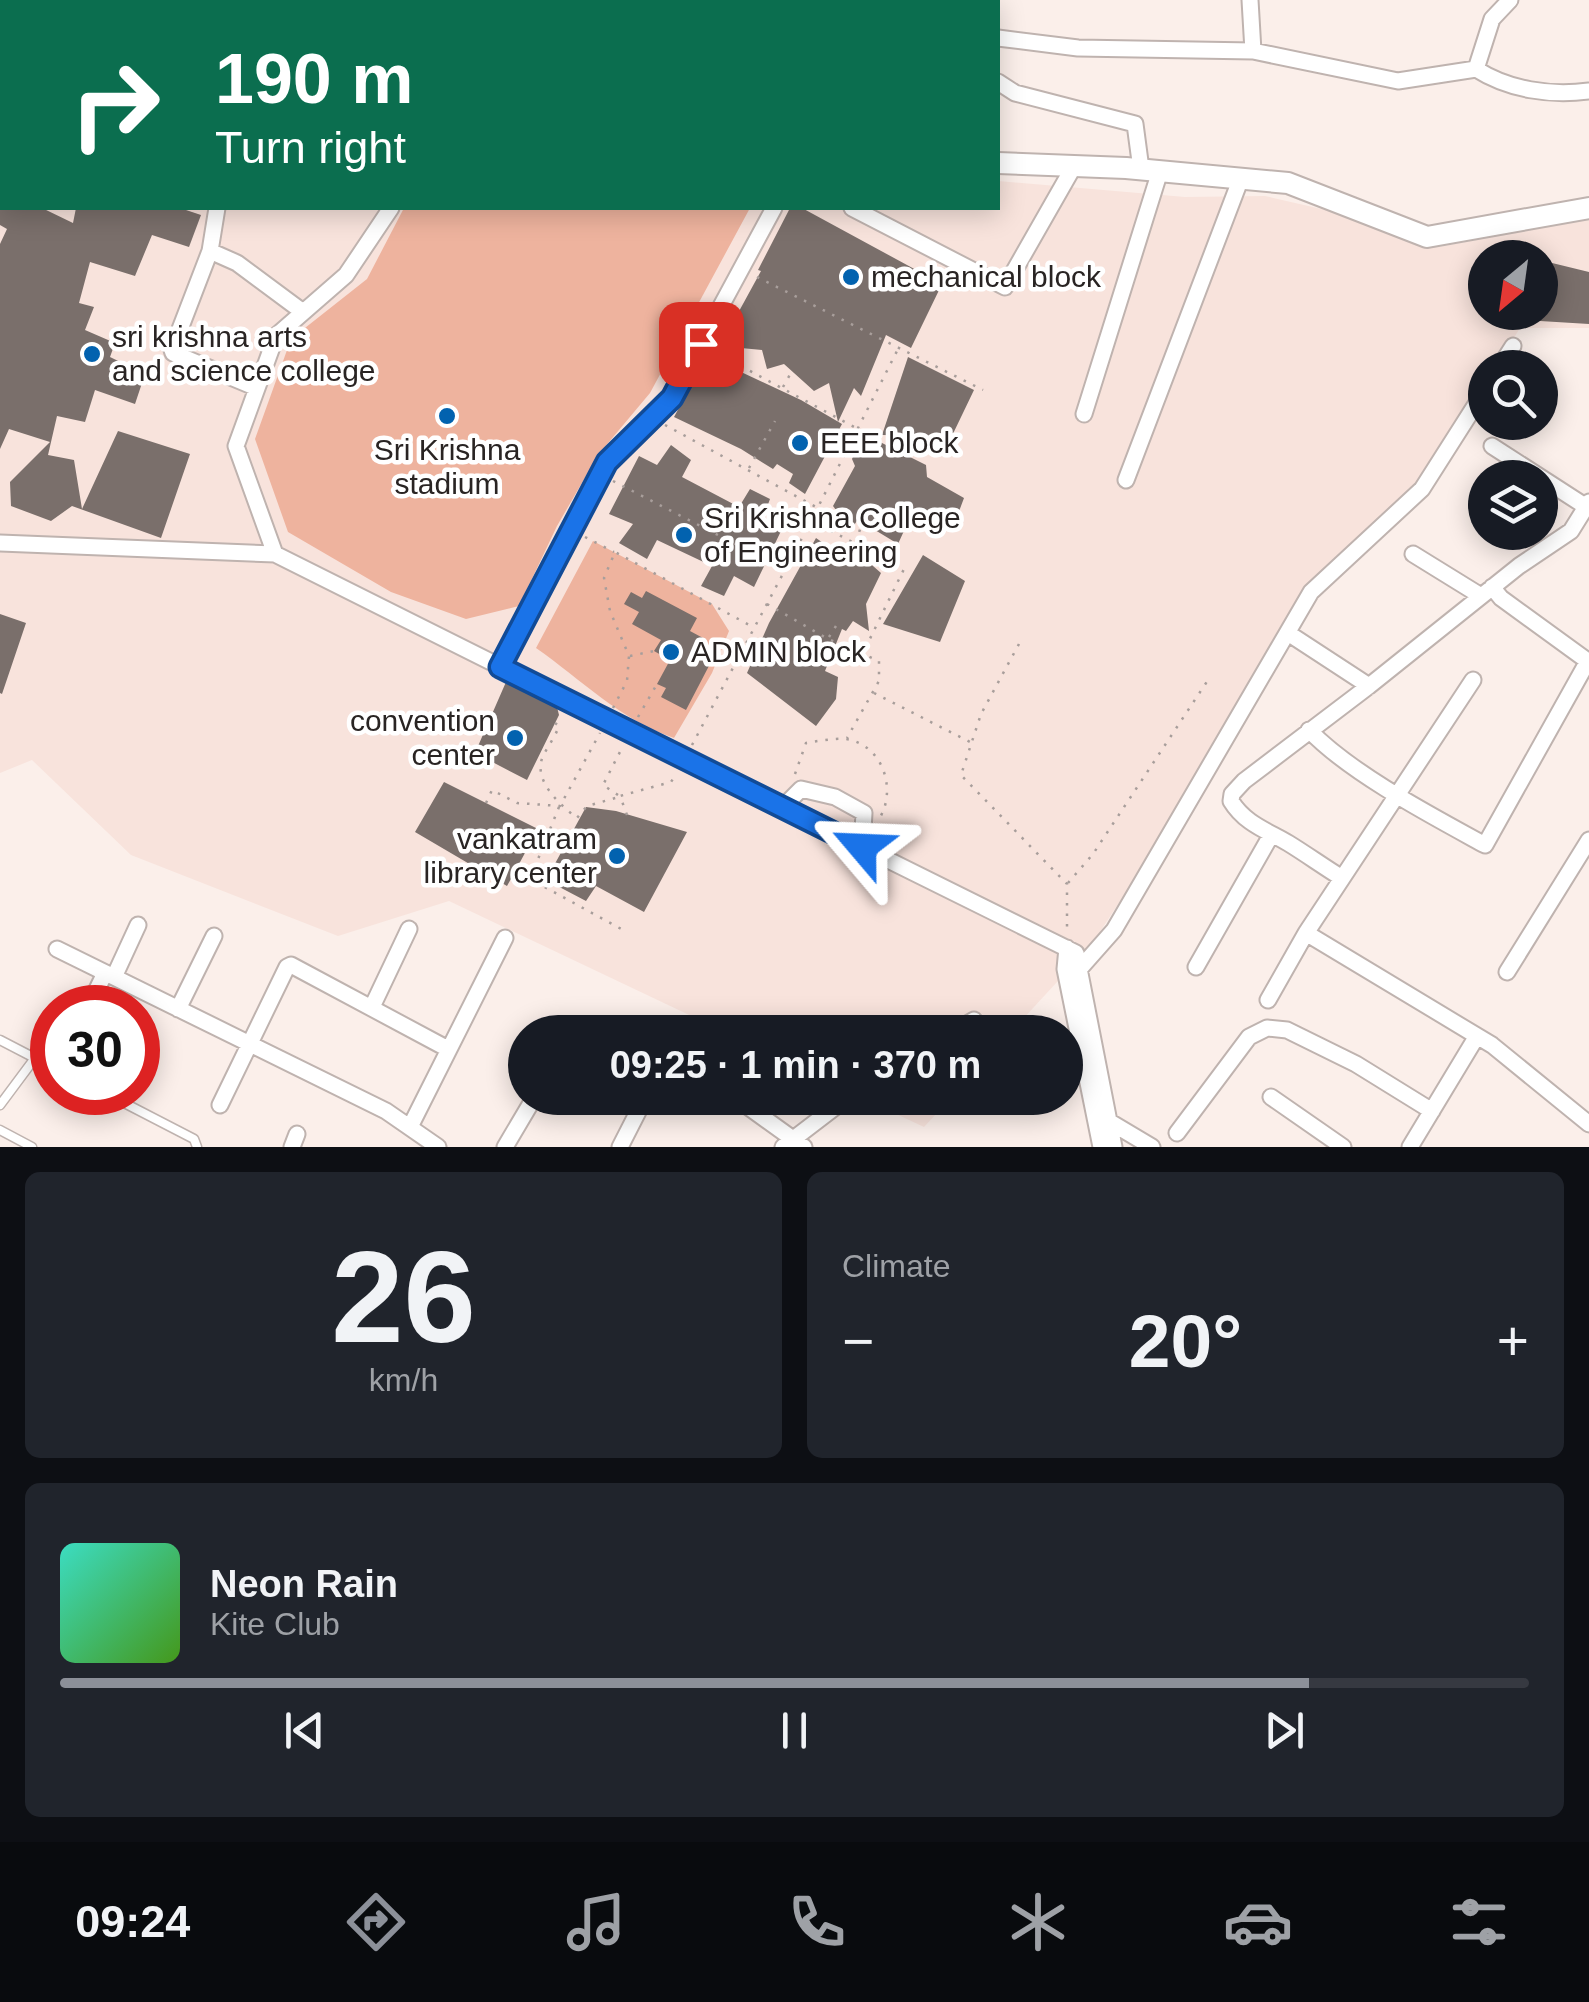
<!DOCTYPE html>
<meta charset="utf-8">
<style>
:root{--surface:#171b24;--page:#20242c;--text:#f1f3f6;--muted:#9ea1a6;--line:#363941;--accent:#8c9099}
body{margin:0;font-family:Helvetica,sans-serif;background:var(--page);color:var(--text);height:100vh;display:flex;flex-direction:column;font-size:38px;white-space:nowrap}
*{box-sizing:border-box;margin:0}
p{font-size:32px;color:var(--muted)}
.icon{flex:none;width:55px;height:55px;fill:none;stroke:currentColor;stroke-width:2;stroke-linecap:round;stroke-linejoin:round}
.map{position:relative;height:1147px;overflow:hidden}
.details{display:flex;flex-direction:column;gap:25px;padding:25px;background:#0d0f14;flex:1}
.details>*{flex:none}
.hud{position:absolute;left:0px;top:0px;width:1000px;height:210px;box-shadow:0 5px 25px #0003;background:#0b6e4f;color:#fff;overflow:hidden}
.needle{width:65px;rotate:209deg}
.fabs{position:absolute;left:1468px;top:240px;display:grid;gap:20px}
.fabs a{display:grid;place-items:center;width:90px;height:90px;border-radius:50%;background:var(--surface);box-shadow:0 5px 25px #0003;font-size:50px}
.speed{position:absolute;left:30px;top:985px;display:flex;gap:20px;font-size:50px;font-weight:700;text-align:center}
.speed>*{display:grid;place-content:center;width:130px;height:130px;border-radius:50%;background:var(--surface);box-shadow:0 5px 25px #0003;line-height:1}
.speed .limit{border:15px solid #d22;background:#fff;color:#111}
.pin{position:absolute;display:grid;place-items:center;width:85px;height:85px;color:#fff;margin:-42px;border-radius:20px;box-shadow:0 5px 15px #0006}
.me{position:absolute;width:110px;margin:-55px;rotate:296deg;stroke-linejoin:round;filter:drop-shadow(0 0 8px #0008)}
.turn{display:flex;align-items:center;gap:35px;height:210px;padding:0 50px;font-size:45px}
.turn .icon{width:130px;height:130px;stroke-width:2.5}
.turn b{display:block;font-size:70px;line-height:85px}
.big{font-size:75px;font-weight:700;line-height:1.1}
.details .tile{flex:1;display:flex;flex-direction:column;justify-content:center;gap:15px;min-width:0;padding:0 35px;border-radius:15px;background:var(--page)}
.details .dial{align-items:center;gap:0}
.dial b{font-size:130px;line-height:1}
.song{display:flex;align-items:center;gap:30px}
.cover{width:120px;height:120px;border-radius:15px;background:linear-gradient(135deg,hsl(170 70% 55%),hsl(100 70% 35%))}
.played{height:10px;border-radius:5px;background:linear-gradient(90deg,var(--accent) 85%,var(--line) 85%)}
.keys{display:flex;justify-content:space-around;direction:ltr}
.heat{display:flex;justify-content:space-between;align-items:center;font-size:55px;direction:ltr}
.details .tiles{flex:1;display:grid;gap:25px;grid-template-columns:1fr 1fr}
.tile:last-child{grid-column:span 2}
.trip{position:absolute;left:508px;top:1015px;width:575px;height:100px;border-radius:50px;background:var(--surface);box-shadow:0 5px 25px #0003;font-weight:700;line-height:100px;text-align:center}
.tab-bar{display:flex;height:160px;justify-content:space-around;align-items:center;background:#090b0e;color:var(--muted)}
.tab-bar .icon{width:70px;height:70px}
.tab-bar .selected{color:var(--accent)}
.tab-bar b{font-size:45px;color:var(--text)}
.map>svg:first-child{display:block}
</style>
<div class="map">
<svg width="1589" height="1147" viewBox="0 0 1589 1147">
<rect width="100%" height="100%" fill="#fbefea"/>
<path fill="#f8e3dc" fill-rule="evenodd" d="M0,34l2,174h996v-27l187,16 80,-1 74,17 51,21 49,13 150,-29v110h-69l-24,39 -11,1v18l-57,94 -121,110 -166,279 -49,75 -81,88h-286l-276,-131 -111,35 -207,-81 -99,-95 -32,13zM1485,258h55v54h-55z
M862,1098h89l-27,29z"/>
<path fill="#eeb39e" d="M404,208h346l-100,185 -52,62 -41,71 -38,80 -53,13 -75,-27 -103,-60 -33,-93 36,-100 76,-60z
M593,541l119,63 17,27 -17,42 -38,65c-54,-18 -92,-58 -138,-90z"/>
<path fill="#7a6f6b" d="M0,208h42l31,15 3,-15h104l21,7 -12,32 -37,-12 -17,41 -45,-14 -11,41 15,4 -9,23 30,13 -5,14 35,17 -10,30 -40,-14 -10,32 -28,-6 -9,39 26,5 8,49 36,-78 72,23 -29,84 -89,-32 -21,15 -40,-15 -1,-24 40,-40 -41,-13 -9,20v-205l7,-15 -7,-4z
M790,208h12l140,76 -31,64 -25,-13 -25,61 -7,-8 -16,34 -9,-39 -15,8 -30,-27 -17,5 -5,-19 -42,-4 41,-75 -3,-1z
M1548,262l41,10v52l-49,-3z
M707,356l94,44 41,24 -37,70 -16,-11 4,-9 -16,-10 -4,5 -32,-20 -67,-32z
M908,357l66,33 -24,50 -7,-4 -61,-1z
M861,438l18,6 1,-2 46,23 1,12 37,21 -12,32 -39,-19 -15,33 -23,-14 1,-6 -18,-5 -5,8 -17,-17 -3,-4 22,-40 -3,-7z
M671,445l20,15 -9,17 57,30 11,-18 20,10 -7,19 18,13 -27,56 -20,-11 -10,20 -23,-10 11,-20 -55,-26 -10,19 -28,-16 14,-19 -24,-10 30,-58 18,9z
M816,538l37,26 4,-12 24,21 -15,31 3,27 -16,-10 -7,10 -4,-2 -17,42 13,6 -2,22 -20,27 -69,-53 22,-50z
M923,555l42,26 -25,61 -57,-18z
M646,591l51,27 -7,13 13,7 -9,15 17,9 -25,48 -25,-13 5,-9 -9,-4 13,-24 -16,-9 7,-11 -29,-16 7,-12 -15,-8 7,-12 11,6z
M0,614l26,9 -24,71 -2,-1z
M506,682l51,25 2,8 -32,65 -52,-27z
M444,782l94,47 -31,57 -92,-54z
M586,807l30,4 71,21 -43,80 -48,-26 -10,15 -40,-21z"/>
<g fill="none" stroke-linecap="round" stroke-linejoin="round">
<g stroke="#bfb3af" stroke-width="11">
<path id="lane" d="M0,1040l52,27
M103,1092l91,47 3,8
M0,1105l35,-47
M0,1130l32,17"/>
</g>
<g stroke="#bfb3af" stroke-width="19">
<path id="street" d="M261,0l6,2
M780,0l8,2
M1250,0l3,51
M1510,0l-18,19 -16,50c33,21 74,27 113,22
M651,2h1
M998,38l80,10 175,3 145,30 78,-12
M998,82l17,11 120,31 6,45
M217,208l-7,43 -38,99 1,3 84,35
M391,208l-45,67 -70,61 -40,110 39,108 226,113 106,-205 65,-65 102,-189
M852,208l153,79 69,-121
M210,251l27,12 66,49
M1499,368l14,-22
M1084,414l76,-243
M1492,446l93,60
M1126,480l115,-302
M0,543l275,11
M1413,554l68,42
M1492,587l9,11 88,64
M1294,637l75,49
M501,667l361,180 2,-34 -29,-16 -34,-8 -19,19
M1473,680l-167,253 186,112 97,79
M1309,730c41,43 123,86 176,115l103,-184
M862,847l214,106 38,194
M1342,878c-18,-11 -36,-24 -54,-35 -20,-12 -43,-19 -57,-42l1,-7 12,-13 125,-95 150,-120 52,-35 18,-29
M1067,948l-2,21 36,178
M57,949l329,162 52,36
M1196,967l74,-130
M1507,972l82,-132
M114,977l24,-52
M1068,982l46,-52 197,-338 111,-103 63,-99
M1268,1000l38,-67
M372,1007l37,-78
M88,1008l17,-35
M178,1009l36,-73
M953,1032l21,-12
M1271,1097l72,50
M736,1098l68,49
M220,1105l67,-138 4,-2 157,84
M1110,1122l42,25
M410,1127l95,-189
M1177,1133l72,-96 18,-9 20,2 69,34 76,47
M292,1147l5,-13
M505,1147l29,-49
M620,1147l25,-49
M783,1147l64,-49
M1410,1147l67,-111"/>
</g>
<g stroke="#bfb3af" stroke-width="24">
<path id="secondary" d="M0,10l2,2
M998,163l128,5 162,15 139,54 162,-29"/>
</g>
<path stroke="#a89e9b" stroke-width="2.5" stroke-dasharray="2.5 8" stroke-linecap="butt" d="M757,277l226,113
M713,351l143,77
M783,387l9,-16
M665,425l151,82
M749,468l26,-47
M613,481l171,88
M812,521l92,48 -41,84
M585,537l29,15
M856,542l7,-22
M767,604l61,35 51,22v20l-32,57
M829,637l7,-11
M1019,644l-38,70 -20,61 106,109v48
M630,656l24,-5
M874,693l96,49
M613,708l14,-27 2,-25 -19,-45 -6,-33 11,-26 138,75
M638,717l19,-33
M555,723l4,3c-4,11 -11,20 -16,30 -11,24 17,49 34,62l10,-12 32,-9
M692,745l119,-224 88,-174
M795,774l11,-31c12,-2 28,-5 40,-4 38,6 51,52 33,80
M618,795l-15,-10 20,-39
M486,803l6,-13 25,13 43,3 40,-73
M559,807l-29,72 93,51
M627,815l-7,-19 51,-14 5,-8
M1068,883l25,-29 117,-177"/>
<use href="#lane" stroke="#fff" stroke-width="8"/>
<use href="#street" stroke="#fff" stroke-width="15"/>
<use href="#secondary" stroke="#fff" stroke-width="20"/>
</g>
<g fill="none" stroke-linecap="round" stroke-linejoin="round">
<g stroke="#114b97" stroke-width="25">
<path id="route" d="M701,344l-29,54 -65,64 -107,205 362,180"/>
</g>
<use href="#route" stroke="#1a73e8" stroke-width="18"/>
</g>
<g fill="#0262af" stroke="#fff" stroke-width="4">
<circle cx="851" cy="277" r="10"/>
<circle cx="92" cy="354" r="10"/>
<circle cx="447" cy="416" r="10"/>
<circle cx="800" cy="443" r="10"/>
<circle cx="684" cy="535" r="10"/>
<circle cx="671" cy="652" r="10"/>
<circle cx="515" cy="738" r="10"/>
<circle cx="617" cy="856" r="10"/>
</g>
<g text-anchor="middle" stroke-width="9" stroke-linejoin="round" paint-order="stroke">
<g font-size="30" fill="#292423" stroke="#fff" text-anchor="start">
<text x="871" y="287">mechanical block</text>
<text x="112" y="347">sri krishna arts<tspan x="112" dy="34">and science college</tspan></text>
<text x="820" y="453">EEE block</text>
<text x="447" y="460" text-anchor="middle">Sri Krishna<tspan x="447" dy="34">stadium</tspan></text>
<text x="704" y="528">Sri Krishna College<tspan x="704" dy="34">of Engineering</tspan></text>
<text x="691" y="662">ADMIN block</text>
<text x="495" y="731" text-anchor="end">convention<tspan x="495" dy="34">center</tspan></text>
<text x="597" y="849" text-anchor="end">vankatram<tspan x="597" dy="34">library center</tspan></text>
</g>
</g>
</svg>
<div class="fabs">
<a><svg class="needle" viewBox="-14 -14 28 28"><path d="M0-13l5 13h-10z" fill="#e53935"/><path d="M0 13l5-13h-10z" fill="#9ea1a6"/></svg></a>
<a><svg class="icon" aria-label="search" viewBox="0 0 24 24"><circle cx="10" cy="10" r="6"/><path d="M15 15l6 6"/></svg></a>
<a><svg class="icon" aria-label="layers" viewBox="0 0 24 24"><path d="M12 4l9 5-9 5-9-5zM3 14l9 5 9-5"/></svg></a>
</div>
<div class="speed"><div class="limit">30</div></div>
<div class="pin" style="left:701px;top:344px;background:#d93025"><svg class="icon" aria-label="arrive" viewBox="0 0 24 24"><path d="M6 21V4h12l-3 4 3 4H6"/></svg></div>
<svg class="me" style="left:862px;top:847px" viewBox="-20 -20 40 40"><path d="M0-17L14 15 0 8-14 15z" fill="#1a73e8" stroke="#fff" stroke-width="4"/></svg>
<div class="trip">09:25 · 1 min · 370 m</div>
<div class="hud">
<div class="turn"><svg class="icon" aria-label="right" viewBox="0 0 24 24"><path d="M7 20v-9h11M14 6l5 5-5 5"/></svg><div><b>190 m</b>Turn right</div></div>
</div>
</div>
<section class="details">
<div class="tiles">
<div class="tile dial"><b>26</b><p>km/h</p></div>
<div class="tile"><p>Climate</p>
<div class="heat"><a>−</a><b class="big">20°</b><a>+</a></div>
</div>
<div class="tile">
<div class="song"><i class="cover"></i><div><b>Neon Rain</b><p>Kite Club</p></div></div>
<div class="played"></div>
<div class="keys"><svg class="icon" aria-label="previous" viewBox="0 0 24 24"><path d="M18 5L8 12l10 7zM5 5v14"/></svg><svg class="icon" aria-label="pause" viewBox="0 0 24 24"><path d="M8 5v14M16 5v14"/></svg><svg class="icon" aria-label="next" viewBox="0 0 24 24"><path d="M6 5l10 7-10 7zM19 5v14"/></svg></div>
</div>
</div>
</section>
<nav class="tab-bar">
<b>09:24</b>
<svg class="icon selected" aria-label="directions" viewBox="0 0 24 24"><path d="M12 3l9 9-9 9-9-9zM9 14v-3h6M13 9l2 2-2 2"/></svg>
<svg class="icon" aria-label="music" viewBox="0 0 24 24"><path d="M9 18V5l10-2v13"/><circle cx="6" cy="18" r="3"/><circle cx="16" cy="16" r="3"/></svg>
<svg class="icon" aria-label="phone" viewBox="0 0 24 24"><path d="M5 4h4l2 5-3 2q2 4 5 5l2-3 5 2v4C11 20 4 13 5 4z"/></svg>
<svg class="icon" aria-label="climate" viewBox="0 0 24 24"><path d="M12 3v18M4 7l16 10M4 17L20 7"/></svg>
<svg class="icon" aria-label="car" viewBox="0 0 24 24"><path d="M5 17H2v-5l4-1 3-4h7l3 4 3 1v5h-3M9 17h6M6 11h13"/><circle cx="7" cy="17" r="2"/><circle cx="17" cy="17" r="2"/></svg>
<svg class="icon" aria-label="filters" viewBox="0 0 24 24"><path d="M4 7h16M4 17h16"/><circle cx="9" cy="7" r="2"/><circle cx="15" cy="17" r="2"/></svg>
</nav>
